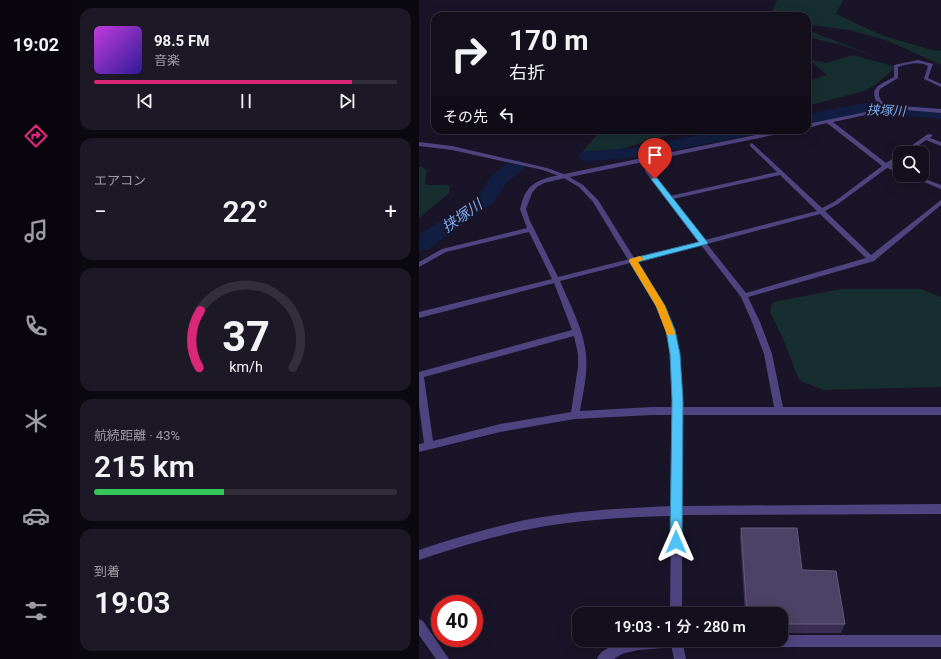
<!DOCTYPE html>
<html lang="ja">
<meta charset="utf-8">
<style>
:root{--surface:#130f1d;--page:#1c1826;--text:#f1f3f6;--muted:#9d9ca4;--line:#322f3b;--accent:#db2777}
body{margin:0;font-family:Roboto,"Noto Sans JP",sans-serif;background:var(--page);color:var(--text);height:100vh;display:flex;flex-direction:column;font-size:15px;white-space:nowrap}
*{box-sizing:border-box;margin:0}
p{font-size:13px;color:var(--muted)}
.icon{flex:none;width:22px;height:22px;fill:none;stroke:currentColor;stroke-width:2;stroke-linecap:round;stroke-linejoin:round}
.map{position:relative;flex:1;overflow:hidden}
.sheet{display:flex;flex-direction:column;gap:8px;padding:8px;background:#0a0810;width:347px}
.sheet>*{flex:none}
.top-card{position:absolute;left:12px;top:12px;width:380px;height:122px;border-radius:12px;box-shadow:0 4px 16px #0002,0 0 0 1px var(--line);background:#130f1d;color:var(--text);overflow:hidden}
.buttons{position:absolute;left:474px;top:146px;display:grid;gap:8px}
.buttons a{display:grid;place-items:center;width:36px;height:36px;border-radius:8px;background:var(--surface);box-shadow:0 4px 16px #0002,0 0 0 1px var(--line);font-size:20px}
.speed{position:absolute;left:12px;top:595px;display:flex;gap:8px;font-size:20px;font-weight:700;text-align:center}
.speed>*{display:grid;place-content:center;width:52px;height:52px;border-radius:50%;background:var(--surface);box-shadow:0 4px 16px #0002,0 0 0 1px var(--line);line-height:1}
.speed .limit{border:6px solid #d22;background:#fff;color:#111}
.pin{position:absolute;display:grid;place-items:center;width:34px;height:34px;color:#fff;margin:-41px -17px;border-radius:50% 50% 50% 0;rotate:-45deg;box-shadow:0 0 4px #0007}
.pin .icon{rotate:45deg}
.me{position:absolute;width:44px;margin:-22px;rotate:0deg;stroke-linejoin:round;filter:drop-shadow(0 0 3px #0008)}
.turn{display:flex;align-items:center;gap:14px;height:84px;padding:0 12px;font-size:18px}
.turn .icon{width:52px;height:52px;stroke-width:2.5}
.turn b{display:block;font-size:28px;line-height:34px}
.then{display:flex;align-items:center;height:38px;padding:0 12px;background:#0003;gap:8px;font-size:15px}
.big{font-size:30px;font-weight:600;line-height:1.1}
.sheet .widget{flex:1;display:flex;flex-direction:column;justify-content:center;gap:6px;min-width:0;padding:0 14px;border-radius:12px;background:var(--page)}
.sheet .dial{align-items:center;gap:0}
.dial svg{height:104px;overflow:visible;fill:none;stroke:var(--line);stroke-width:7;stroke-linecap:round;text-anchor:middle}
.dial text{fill:var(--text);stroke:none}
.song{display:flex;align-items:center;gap:12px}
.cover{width:48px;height:48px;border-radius:6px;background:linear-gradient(135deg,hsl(290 70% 55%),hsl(250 70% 35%))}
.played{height:4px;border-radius:2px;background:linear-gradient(90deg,var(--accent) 85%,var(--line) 85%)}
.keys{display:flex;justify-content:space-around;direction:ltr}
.heat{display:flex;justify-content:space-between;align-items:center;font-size:22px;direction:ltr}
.charge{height:6px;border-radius:3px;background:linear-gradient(90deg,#34c759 43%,var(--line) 0)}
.trip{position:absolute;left:153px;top:607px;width:216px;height:40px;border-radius:12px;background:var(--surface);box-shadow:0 4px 16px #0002,0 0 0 1px var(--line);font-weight:600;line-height:40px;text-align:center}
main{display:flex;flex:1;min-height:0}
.tabs{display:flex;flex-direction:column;width:72px;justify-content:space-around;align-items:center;background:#08060c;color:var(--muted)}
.tabs .icon{width:28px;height:28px}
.tabs .on{color:var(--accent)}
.tabs b{font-size:18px;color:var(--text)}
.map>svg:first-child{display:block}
</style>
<main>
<nav class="tabs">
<b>19:02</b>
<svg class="icon on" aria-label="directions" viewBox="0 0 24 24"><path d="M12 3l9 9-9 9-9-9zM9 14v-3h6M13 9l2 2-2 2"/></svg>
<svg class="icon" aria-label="music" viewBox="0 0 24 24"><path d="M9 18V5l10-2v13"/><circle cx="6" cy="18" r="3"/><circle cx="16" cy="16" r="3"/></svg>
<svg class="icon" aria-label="phone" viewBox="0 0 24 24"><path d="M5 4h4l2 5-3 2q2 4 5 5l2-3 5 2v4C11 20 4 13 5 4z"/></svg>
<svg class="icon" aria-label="climate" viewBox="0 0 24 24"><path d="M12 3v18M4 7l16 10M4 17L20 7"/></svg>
<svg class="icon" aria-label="car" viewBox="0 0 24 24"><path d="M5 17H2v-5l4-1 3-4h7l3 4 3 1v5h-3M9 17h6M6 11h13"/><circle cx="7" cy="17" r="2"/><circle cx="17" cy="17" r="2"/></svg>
<svg class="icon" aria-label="filters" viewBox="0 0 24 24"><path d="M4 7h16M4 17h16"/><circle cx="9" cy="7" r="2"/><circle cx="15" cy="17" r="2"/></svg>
</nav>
<section class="sheet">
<div class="widget">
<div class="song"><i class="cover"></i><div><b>98.5 FM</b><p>音楽</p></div></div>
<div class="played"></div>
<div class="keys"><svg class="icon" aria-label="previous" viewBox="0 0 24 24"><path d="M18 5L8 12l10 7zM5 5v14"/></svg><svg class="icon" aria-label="pause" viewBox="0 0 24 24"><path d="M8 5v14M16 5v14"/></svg><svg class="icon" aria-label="next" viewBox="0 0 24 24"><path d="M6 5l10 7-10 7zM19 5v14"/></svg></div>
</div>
<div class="widget"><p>エアコン</p>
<div class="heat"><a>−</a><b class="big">22°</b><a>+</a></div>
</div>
<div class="widget dial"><svg viewBox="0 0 100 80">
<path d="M14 69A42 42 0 1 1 86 69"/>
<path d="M14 69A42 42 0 0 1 15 25" stroke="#db2777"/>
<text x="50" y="56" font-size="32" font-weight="700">37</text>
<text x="50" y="72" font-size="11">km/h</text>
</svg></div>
<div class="widget"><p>航続距離 · 43%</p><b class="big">215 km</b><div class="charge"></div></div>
<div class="widget"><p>到着</p><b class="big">19:03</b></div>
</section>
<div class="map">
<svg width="522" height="659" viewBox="0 0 522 659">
<rect width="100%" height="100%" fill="#191427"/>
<path fill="#172e30" d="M358,0h66l-7,14 45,21 54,16 6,-1v15l-53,-24 -39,-11 -38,-5 -1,6 69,27 -37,-13 -35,-8v-21h-37z
M434,55l43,12 -21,18 -11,6 -57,15v-24l19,-7 -17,-16 17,4z
M182,130h116l-48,5 -82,24 -4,-8z
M0,167h3l5,3 -2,14c9,3 17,-1 25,2l-1,7 -30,25z
M423,289h79l20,8v90l-118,3 -24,-10 -13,-34 -16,-35 3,-9z"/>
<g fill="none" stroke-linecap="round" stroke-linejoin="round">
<path fill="#121e41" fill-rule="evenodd" d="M452,102l70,7v10l-70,-7 -64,12v-10z
M306,130h35l-2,4 -6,1 -119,23 -45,3 -6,-1 -3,-4 3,-4 6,-1 45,-3z
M98,160l6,2 3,4 -3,4 -16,12 -14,21 -66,47 -8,1v-16l60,-40 11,-17 8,-8 10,-7z"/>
<path fill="#4e4580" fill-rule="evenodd" d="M499,60l15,4 -5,14 13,6v3l-17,-8 4,-13c-9,-5 -20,-2 -30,1v11l-18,11c-3,6 0,11 5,16l56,4v4l-57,-5 -9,5 -42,9 53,41 14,-9v5l-9,7 9,3v4l-13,-5 -49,36 -13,7 46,44 70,-55v5l-67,56 -126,36 12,25 12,32 11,53h158v8h-289l-77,4 -75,13 -81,20v-8l5,-1 -5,-37v-34l153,-42 -18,-47 -135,35v-6l133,-33 -23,-47 -83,20 -27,15v-5l23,-13 85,-21 -7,-19c2,-6 3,-13 7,-18 8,-12 24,-14 37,-17l216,-44h11l-3,2 -223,46 -21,5 -7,4 -5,6 -6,16 4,12 28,56 140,-35 -53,-71v-2h4l21,27 107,-24 -27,-26v-2l2,-1 70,65 12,-6 48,-36 -55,-43 -20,5v-4l64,-13 9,-5c-14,-17 -1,-21 14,-29v-12zM361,175l37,36 -112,29 -32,-41zM401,214l46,44 -120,35 -39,-49zM282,245l40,52 11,25 12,32 10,53h-122l-72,4c3,-18 8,-38 6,-56 -2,-25 -16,-50 -26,-74zM155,336l4,18v13l-7,45 -71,12 -67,17 -9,-64z
M509,134l5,1 -3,3 11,4v4l-15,-6 -18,13h-7z
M488,175h8l26,10v4z
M0,619l4,2 26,38h-13l-17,-24z
M251,640h12l4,19h-12z"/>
<path fill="#4e4580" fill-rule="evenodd" d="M0,142l33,4 95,22 19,7 17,10 15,15 66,106 10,25 7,37 1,138 259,-2v10l-259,1v99h-12l1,-98c-49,1 -98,4 -146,14 -36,7 -71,18 -106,30v-10c35,-12 70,-22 106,-30 48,-9 98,-12 146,-14l2,-138 -7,-37 -10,-25 -63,-104 -14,-15 -17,-10 -19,-7 -91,-20 -33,-4z
M362,635h160v12h-265l-38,3 -16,4 -8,5h-17c4,-11 21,-15 32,-19h152z"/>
</g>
<path fill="#3a2f53" d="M322,528l61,42 43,54 -4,9h-60v-19h-36l-5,-76z"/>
<path fill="#4c4265" stroke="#645a7c" d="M322,528h56l5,42 34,1 9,53h-64v-10h-34z"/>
<path fill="#4fc3f7" stroke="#337fa1" d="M236,177l2,1 51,65 -1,1 -69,18 27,44 10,24 5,24 3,46 -1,142 -2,4 -4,2 -4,-2 -2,-4 2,-142 -2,-46 -4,-24 -10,-24 -27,-45 1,-2 69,-17 -48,-63z"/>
<path fill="#f59e0b" d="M221,256l4,3 -6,3 27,44 10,27 -1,2h-7l-11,-29 -27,-45 1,-2z"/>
<g text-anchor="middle" stroke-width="4" stroke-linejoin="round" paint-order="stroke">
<g font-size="13" font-style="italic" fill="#7aaaed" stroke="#191427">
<text transform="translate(467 110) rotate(2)" y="5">挟塚川</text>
</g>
<g font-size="15" font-style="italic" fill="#7aaaed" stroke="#191427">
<text transform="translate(43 216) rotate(-35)" y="5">挟塚川</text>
</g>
</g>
</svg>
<div class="buttons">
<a><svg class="icon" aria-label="search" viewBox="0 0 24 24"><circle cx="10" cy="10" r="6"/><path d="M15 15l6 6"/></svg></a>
</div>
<div class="speed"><div class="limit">40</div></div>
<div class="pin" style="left:236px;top:179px;background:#d93025"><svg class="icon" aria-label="arrive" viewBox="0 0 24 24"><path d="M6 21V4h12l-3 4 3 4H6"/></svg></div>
<svg class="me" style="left:257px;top:542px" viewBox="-20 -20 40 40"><path d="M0-17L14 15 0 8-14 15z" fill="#4fc3f7" stroke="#fff" stroke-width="4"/></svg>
<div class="trip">19:03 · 1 分 · 280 m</div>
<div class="top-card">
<div class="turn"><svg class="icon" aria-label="right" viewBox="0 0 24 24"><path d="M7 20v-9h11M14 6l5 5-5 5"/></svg><div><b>170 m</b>右折</div></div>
<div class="then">その先<svg class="icon" aria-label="left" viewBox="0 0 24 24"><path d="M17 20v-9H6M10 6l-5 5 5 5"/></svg></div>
</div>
</div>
</main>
